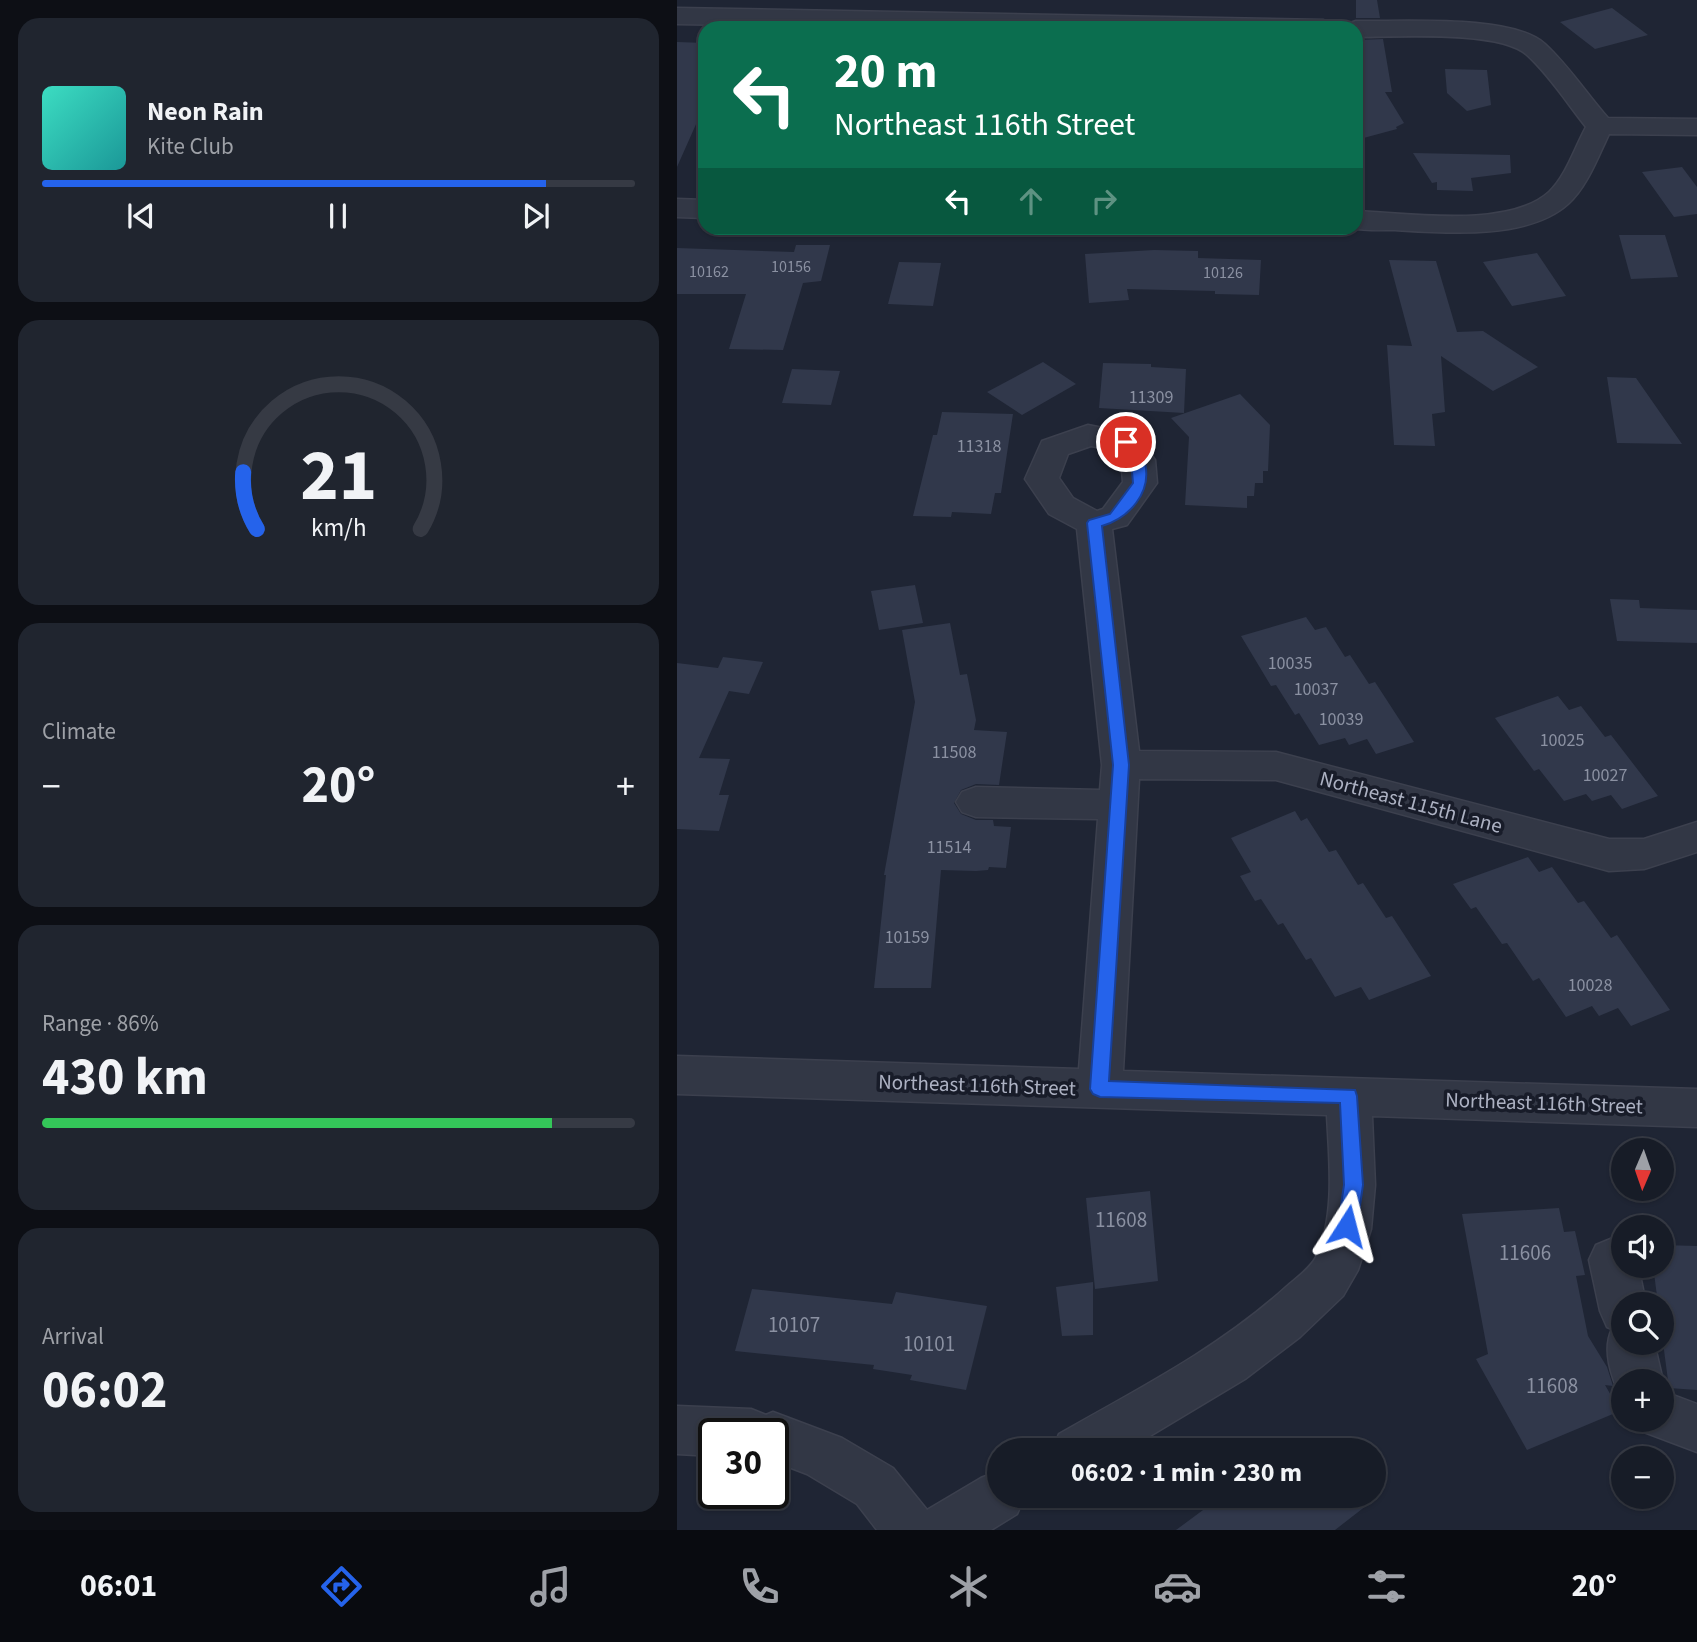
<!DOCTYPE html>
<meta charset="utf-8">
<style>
:root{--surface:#171c27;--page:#20252f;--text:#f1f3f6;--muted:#9ea1a7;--line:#363a44;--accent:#2563eb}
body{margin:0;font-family:"Source Sans 3",sans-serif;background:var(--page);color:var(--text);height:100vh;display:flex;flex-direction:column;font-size:26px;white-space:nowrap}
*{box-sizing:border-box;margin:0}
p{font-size:23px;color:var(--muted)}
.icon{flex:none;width:38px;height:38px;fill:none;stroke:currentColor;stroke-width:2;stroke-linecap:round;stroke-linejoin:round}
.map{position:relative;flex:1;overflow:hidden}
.drawer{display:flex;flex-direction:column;gap:18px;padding:18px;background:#0d0f15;width:677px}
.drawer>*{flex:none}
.banner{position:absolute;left:21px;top:21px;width:665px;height:214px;border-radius:21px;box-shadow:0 2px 5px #0004,0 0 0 2px var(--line);background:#0b6e4f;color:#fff;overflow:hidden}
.needle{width:46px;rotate:182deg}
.fabs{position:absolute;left:934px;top:1138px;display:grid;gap:14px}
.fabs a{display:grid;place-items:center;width:63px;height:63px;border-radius:50%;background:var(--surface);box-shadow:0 2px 5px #0004,0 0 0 2px var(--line);font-size:35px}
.speed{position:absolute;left:21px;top:1418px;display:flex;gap:14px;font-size:35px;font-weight:700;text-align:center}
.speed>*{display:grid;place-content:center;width:91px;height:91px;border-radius:50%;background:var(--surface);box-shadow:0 2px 5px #0004,0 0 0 2px var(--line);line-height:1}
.speed .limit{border:4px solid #111;border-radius:10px;background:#fff;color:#111}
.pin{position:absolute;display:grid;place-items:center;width:60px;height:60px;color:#fff;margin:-30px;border:4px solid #fff;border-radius:50%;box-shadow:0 2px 7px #0007}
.me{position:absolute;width:77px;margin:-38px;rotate:9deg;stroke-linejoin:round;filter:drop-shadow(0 0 5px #0008)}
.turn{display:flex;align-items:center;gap:24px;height:147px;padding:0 21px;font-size:32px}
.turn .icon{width:91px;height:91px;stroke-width:2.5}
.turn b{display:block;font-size:49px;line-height:60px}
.lanes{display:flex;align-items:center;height:66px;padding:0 21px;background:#0003;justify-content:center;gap:35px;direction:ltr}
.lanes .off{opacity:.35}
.big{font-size:52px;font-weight:700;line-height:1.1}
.drawer .card{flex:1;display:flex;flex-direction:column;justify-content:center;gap:10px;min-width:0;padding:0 24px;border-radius:21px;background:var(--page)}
.drawer .dial{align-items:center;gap:0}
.dial svg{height:182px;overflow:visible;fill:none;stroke:var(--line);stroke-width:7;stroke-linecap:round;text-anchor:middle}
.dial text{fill:var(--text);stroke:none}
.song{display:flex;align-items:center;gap:21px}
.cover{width:84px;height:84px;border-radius:10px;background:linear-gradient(135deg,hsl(170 70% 55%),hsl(180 70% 35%))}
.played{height:7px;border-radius:4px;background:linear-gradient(90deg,var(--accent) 85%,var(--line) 85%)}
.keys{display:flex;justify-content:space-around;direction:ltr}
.heat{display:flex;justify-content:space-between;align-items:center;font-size:38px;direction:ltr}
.charge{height:10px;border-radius:5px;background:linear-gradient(90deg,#34c759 86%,var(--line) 0)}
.trip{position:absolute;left:310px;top:1438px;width:399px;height:70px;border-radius:35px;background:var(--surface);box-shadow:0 2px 5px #0004,0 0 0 2px var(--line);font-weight:700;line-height:70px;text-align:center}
.dock{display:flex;height:112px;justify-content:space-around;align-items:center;background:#090b10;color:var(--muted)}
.dock .icon{width:49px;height:49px}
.dock .current{color:var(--accent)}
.dock b{font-size:32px;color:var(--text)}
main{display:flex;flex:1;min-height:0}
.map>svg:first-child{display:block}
</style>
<main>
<section class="drawer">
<div class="card">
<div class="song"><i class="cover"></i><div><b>Neon Rain</b><p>Kite Club</p></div></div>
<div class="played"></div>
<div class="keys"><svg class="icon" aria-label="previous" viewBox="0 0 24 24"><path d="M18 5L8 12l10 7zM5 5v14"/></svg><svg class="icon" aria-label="pause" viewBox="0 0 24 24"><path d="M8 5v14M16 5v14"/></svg><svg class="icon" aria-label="next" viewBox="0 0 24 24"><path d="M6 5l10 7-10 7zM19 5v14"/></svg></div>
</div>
<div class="card dial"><svg viewBox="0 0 100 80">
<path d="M14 69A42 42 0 1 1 86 69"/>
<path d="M14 69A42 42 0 0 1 8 44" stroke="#2563eb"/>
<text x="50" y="56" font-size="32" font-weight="700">21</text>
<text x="50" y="72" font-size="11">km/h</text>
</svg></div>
<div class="card"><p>Climate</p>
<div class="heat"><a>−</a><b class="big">20°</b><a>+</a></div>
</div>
<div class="card"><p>Range · 86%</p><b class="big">430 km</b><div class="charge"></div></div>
<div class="card"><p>Arrival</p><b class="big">06:02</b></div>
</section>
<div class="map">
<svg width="1020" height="1530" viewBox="0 0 1020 1530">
<rect width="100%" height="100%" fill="#1f2534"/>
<path fill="#31384b" d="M679,0h21l3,18h-24z
M935,8l36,27 -53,14 -35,-27z
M706,39l9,53h-7l19,31 -8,4 1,2 -41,11v-100z
M0,42l28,1v61l-28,63z
M768,69l42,1 4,35 -24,6 -20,-18z
M736,153l97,2 1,18 -40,5 2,13 -36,-1v-8l-5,1z
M1005,167l15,20v27l-23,3 -32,-45z
M942,235h46l13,42 -47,2z
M119,245h34l-9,36 -18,2 -20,67 -54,-1 17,-55h-69v-46l117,4z
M477,250l44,1v7l63,2 -2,35 -44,-1v-3l-88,-2 2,11 -40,3 -4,-49z
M860,253l29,43 -54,10 -29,-44z
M712,260l47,1 21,71 26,-1 55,36 -45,24 -52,-35 4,56 -13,2 3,32 -41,-1 -7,-100 25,1z
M222,262l42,1 -8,43 -45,-2z
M366,362l33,22 -54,31 -35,-23z
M426,363l48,1v3l35,2 -2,44 -85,-5z
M115,369l48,2 -9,34 -49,-2z
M930,377l29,1 46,66 -65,-1z
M563,394l30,31 -2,46h-5v12h-8l-1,13h-7v12l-62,-3 4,-68 -18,-19z
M265,412l71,2 -12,79h-6l-4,21 -39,-2 -1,5 -38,-1 20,-81h4z
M238,585l8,38 -44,7 -8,-39z
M933,599l29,1 1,8 57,2v33l-80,-2z
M629,617l9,13 11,-3 19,30 5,-2 19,29 6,-2 39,60 -38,12 -9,-15 -18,6 -4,-7 -26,7 -20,-32 -4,2 -19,-30 -5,1 -30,-50z
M273,623l10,52 7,-1 9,46 -2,10 33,2 -8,53 -23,-1 -15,6 -7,13 7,11 15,6h17l1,6 17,1 -5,41 -17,-1 -1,3 -12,1 -35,-1 -10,118h-57l12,-113h-2l31,-173 -13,-72z
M46,657l40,5 -14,32 -20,-3 -30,67 31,1 -11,36h10l-10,36 -42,-2v-166l41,5z
M881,696l11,14 12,-4 24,31 6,-2 47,61 -36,13 -11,-14 -19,6 -6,-7 -22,7 -25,-32 -5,2 -39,-53z
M618,811l6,10 6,-3 22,34 7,-2 22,35 5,-2 23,35 6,-2 39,60 -62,24 -8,-13 -26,10 -24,-39 -5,2 -23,-37 -5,2 -17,-26 -6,2 -15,-25 11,-4 -20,-34z
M851,857l11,15 13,-5 26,36 6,-2 27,37 6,-3 53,75 -39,16 -13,-18 -19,8 -7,-10 -26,11 -27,-39 -6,3 -26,-38 -5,1 -26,-37 -5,2 -18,-25z
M473,1191l8,90 -63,8 -9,-91z
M882,1208l5,24 11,-1 10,44 -9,1 12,60 19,31 6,19 -8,-1 15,26 -93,39 -51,-91 12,-5 -26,-140z
M985,1245l35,1v144l-28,-2 -7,-53v-31h-4l-5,-39h9z
M416,1282v53l-31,1 -6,-49z
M75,1289l140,15 4,-12 91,14 -21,84 -56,-10 2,-5 -39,-6 1,-4 -139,-14z
M656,1436l12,15h-32z
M696,1486l7,9 -45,35h-159l46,-34h151z"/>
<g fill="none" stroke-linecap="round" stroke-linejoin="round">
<g stroke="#3c404e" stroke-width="3">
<path id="minor" d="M0,8l646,12 9,3 4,5h-423l-236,-4z
M679,21c45,1 157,-7 189,23 23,21 42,50 63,74l89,1v16l-88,-1c-11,23 -22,53 -41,70 -40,36 -123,29 -173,26 -15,0 -30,1 -44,-2h5v-17c52,2 152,18 193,-19 17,-16 26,-45 37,-65 -19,-24 -37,-52 -59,-72 -27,-25 -132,-18 -171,-18v-9h-12l3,-4z
M0,199l28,1v18l-28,-1z
M411,425l50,10 17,25 2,23 -30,42 -15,4 27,222 137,1 333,87h35l53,-17v30l-53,17 -35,2 -333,-91 -137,-1 -16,292 574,18v38l-325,-11 3,69 -4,44 -13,41 -15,26 -43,41 -55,42 -120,72h-73l7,-17c79,-45 160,-86 227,-147 10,-9 24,-18 30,-30 20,-42 13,-98 11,-142l-650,-21v-38l402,13 19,-250 -122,-2 -14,-5 -6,-10 6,-10 14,-5 124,3 2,-25 -25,-236 -28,-15 -24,-35 17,-38zM414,446l24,4 6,10 2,22 -20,27 -6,2 -24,-13 -14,-20 9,-24z
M936,1238l11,5v22h14l8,39h-22v38h30l9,39h-39v18l-3,-1c-10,-22 -19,-48 -9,-69l-5,-2 -7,-16 -11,-51 7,-15z
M985,1391l35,13v48l-53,-20 -5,-13h23z
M0,1406l74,3 15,6 7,-3 69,26 51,30 34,42 54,-32 18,-7v25h26l-8,18 -26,16h-114l-20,-26 -50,-30 -34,-13v-28h-59v23l-37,-2z"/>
</g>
<use href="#minor" fill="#323745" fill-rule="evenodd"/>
</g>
<path fill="#2563eb" stroke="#184099" stroke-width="2" d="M449,438l4,1c5,7 14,15 15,24 7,30 -16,55 -43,63l27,239 -20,316 246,9 2,6 6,89 -6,41 -3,6 -7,2 -7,-2 -2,-6 6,-41 -4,-82 -240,-6 -7,-3 -3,-5 23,-324 -26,-242 2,-3 21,-6 23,-31 -2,-23 -12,-18z"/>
<g text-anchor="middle" stroke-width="7" stroke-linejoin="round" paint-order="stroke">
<g font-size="16" fill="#8b91a2">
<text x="114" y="272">10156</text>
<text x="32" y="277">10162</text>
<text x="546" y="278">10126</text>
</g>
<g font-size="18" fill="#8b91a2">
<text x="474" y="403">11309</text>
<text x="302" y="452">11318</text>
<text x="613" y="669">10035</text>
<text x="639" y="695">10037</text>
<text x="664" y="725">10039</text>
<text x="885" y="746">10025</text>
<text x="277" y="758">11508</text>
<text x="928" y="781">10027</text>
<text x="272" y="853">11514</text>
<text x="230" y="943">10159</text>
<text x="913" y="991">10028</text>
</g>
<g font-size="21" fill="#acb1c2" stroke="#181c29">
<text transform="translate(734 802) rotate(15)" y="7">Northeast 115th Lane</text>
<text transform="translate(300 1085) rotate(2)" y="7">Northeast 116th Street</text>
<text transform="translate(867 1103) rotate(2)" y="7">Northeast 116th Street</text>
</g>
<g font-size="21" fill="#8b91a2">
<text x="444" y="1227">11608</text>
<text x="848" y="1260">11606</text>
<text x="117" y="1332">10107</text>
<text x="252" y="1351">10101</text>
<text x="875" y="1393">11608</text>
</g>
</g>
</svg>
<div class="fabs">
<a><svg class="needle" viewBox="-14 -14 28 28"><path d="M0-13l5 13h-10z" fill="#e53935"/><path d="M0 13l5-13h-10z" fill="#9ea1a7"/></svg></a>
<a><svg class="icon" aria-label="sound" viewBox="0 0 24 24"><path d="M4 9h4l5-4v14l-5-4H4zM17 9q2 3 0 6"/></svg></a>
<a><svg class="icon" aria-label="search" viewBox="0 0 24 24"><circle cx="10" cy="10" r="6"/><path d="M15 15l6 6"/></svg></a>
<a>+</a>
<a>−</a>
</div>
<div class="speed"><div class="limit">30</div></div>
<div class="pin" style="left:449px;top:442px;background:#d93025"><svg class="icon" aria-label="arrive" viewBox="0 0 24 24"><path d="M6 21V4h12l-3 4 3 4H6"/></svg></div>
<svg class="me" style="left:670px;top:1226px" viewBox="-20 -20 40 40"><path d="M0-17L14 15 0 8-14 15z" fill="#2563eb" stroke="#fff" stroke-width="4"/></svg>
<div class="trip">06:02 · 1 min · 230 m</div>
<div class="banner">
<div class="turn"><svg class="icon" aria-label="left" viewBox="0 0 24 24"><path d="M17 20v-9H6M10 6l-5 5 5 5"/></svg><div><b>20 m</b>Northeast 116th Street</div></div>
<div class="lanes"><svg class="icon" aria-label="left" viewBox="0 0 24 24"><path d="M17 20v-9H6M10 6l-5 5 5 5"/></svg><svg class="icon off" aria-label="ahead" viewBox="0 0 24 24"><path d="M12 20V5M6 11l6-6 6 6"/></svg><svg class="icon off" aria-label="right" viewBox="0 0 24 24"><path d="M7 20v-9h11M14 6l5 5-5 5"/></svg></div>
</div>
</div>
</main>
<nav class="dock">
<b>06:01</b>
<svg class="icon current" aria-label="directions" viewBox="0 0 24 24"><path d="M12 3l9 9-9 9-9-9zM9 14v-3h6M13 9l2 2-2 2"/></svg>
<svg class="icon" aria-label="music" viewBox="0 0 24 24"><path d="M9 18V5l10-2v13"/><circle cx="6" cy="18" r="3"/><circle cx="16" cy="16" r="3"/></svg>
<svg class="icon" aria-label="phone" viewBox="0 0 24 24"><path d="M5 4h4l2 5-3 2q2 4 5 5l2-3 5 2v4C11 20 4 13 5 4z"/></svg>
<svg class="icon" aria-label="climate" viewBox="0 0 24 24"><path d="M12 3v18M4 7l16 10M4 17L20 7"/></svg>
<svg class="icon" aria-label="car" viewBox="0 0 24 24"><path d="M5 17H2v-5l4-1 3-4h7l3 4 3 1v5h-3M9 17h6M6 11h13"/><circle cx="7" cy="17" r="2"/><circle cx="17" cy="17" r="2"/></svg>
<svg class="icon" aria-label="filters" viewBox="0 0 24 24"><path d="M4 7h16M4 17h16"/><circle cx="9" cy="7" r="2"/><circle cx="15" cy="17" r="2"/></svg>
<b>20°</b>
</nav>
